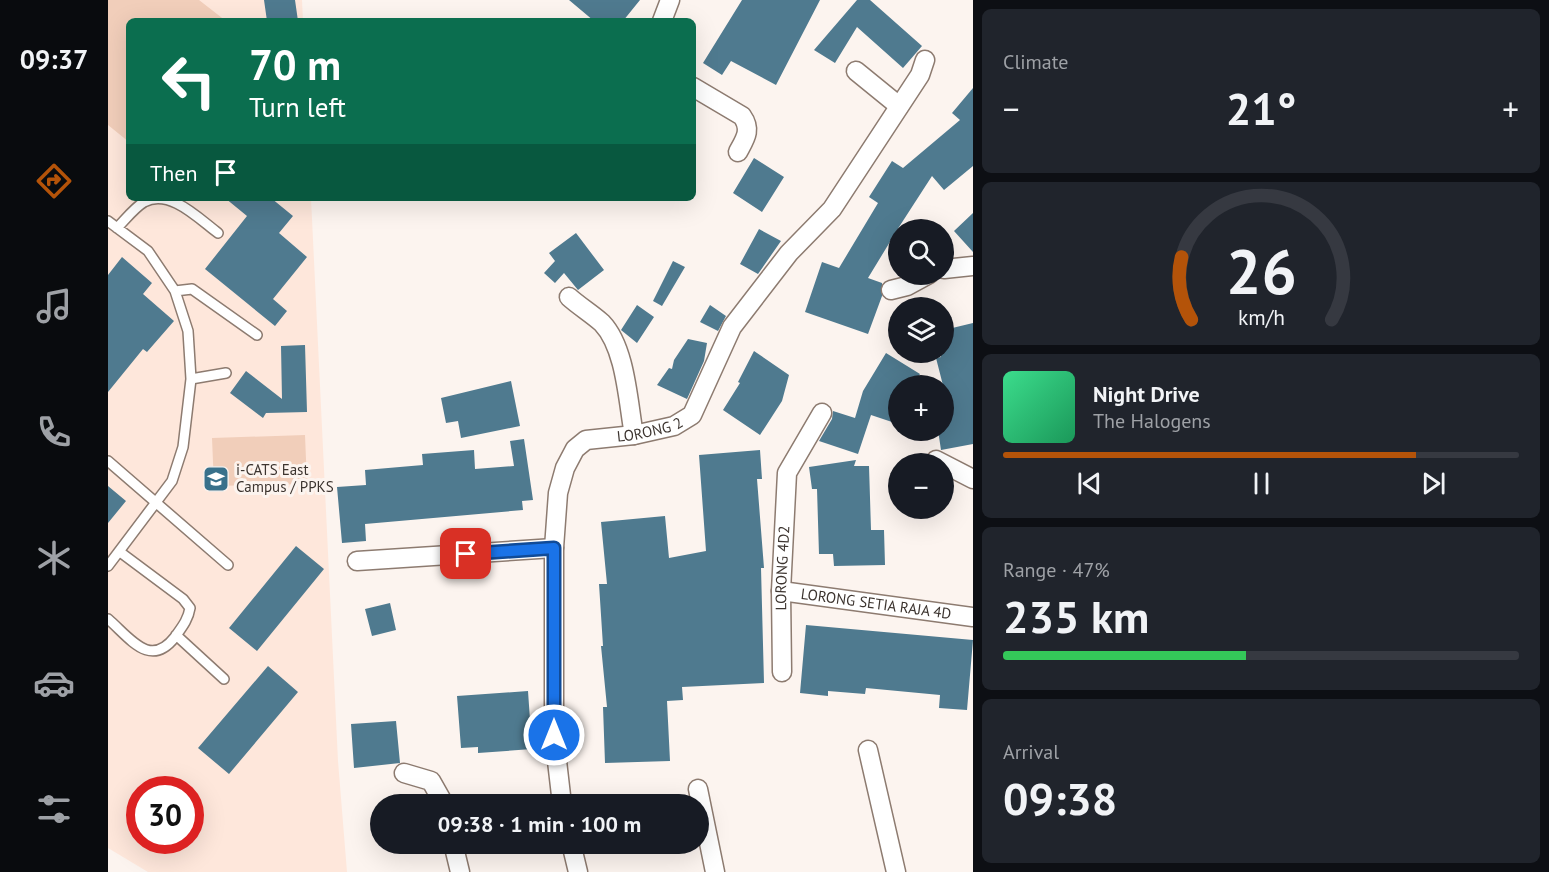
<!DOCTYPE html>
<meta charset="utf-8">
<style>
:root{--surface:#171b24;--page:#20242c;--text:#f1f3f6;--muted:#9ea1a6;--line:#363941;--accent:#b45309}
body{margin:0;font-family:"PT Sans",sans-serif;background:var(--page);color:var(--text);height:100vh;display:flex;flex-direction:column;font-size:22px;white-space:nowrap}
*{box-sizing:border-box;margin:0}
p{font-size:20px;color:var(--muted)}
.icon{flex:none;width:33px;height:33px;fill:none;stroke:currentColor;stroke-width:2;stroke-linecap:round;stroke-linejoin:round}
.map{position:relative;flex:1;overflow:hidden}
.side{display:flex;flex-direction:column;gap:9px;padding:9px;background:#0d0f14;width:576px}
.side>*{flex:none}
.top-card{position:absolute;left:18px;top:18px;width:570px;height:183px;border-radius:9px;box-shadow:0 6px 24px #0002;background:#0b6e4f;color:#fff;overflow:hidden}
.fabs{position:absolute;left:780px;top:219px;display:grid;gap:12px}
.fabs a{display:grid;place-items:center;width:66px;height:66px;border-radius:50%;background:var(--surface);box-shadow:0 6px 24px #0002;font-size:30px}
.speed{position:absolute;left:18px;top:776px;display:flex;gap:12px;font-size:30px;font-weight:700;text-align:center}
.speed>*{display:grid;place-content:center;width:78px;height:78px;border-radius:50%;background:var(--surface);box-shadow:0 6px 24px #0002;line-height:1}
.speed .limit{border:9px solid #d22;background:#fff;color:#111}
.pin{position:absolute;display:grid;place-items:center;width:51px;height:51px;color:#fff;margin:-26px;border-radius:12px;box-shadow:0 3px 9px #0006}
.me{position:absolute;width:66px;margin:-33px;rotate:0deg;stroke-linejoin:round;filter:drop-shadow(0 0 4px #0008)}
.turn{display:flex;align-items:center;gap:21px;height:126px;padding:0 24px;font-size:27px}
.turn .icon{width:78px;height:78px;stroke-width:2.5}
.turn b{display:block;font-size:42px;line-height:51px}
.then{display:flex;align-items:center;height:57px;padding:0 24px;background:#0003;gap:12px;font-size:22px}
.big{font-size:45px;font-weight:700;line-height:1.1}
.side .card{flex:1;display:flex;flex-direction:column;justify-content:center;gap:9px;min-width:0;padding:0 21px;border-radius:9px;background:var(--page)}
.side .dial{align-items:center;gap:0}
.dial svg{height:156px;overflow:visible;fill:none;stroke:var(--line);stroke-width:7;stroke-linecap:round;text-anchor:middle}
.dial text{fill:var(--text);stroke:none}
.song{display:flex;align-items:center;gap:18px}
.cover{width:72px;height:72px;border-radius:9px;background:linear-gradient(135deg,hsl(150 70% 55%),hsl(150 70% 35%))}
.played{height:6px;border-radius:3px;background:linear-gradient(90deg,var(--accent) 80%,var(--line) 80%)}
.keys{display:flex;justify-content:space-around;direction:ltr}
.heat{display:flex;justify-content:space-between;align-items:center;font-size:33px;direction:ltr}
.charge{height:9px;border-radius:4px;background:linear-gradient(90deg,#34c759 47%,var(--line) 0)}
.trip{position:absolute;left:262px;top:794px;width:339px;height:60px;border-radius:30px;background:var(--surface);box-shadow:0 6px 24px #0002;font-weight:700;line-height:60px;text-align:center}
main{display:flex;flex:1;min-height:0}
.tabs{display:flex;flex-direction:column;width:108px;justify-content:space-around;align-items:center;background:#090b0e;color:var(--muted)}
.tabs .icon{width:42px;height:42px}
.tabs .selected{color:var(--accent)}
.tabs b{font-size:27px;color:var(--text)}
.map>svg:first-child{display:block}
</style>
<main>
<nav class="tabs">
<b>09:37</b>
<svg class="icon selected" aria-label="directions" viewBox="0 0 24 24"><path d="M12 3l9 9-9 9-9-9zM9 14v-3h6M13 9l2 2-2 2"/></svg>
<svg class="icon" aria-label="music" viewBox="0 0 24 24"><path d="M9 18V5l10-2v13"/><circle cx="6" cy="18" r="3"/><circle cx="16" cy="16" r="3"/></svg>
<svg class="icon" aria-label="phone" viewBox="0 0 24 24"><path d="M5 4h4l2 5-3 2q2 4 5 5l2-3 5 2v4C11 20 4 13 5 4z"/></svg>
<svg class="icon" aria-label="climate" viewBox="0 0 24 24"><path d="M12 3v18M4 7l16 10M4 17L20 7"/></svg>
<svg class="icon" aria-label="car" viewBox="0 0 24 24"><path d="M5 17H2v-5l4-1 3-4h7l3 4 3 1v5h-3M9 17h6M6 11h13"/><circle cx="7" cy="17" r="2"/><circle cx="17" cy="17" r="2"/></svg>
<svg class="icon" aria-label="filters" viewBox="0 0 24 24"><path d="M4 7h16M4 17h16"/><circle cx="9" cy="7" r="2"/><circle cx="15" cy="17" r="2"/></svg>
</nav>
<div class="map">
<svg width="865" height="872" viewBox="0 0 865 872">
<rect width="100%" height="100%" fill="#fcf4ef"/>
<path fill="#fee7db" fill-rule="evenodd" d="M0,0h194l1,21h-174v177h182l27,563 9,111h-199l-40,-24zM32,789h50v51h-50z"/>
<path fill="#f1ceba" d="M0,0h91l27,21h-97v121l-21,-17z
M197,435l2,49 -93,2 -2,-48z"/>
<path fill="#4f7a8f" d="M156,0h31l3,21h-31z
M461,0h71l-17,21h-29z
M634,0h78l-44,85 -45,-24 -9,14 -19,-12z
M749,0h13l52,46 -19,22 -46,-41 -22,36 -21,-13z
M865,88v78l-29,24 -12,-14 -33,51 -31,51 14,5v13l-14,38 -63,-22 17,-50 17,6 39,-65 -9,-6 23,-36 11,7 57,-48 -8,-7z
M646,158l30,19 -22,35 -29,-19z
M117,198h46l22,18 -14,17 28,24 -34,42 14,12 -12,15 -70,-57 42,-53z
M865,213v39l-19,-21z
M651,229l22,12 -23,33 -18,-10z
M468,233l28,37 -26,20 -14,-17 -9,10 -11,-10 11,-12 -6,-8z
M14,257l30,26 -9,11 31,27 -27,31 -4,-3 -35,43v-117z
M565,261l12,6 -23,39 -9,-5z
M529,305l17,12 -17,26 -16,-13z
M602,305l16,11 -8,15 -18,-9z
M865,323v121l-32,6 -3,-20h6v-4l5,-1 -3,-28 -10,-39 5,-1 -1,-5h4v-22z
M580,339l19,4 -3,18 -17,38 -30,-14 12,-17 3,1 2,-9z
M197,345l2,67 -41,1 -3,5 -33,-25 16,-22 36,28 -1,-53z
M646,351l35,24 -7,26 -22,34 -37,-25 17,-27 -2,-1z
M778,353l34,21 -8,12h-14v38l-27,-9 -13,39 -39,-13 13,-22 1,-8 22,7 8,-27z
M403,381l9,45 -59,12 -3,-17 -12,2 -5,-25z
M416,439l9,61 -11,1 1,9 -158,14 1,17 -24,2 -5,-56 29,-2 -1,-15 58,-5 -1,-11 52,-4 1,19 39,-3 -4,-25z
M652,450l2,29h-5l7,89h-3l3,115 -82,4 1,13 -16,1 3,60 -65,2 -2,-56h4l-6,-61h2l-4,-62h8l-6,-62 64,-6 4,42 37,-7 -7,-96z
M748,460l-2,6h15l2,64h13l1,35 -51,1 -1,-12h-14l-2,-65h-5l-3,-22z
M0,486l18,15 -18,22z
M188,546l28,23 -67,82 -28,-23z
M282,603l6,27 -24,6 -7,-27z
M698,625l167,15 -6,70 -28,-2 1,-13 -74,-7 -1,6 -37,-3v5l-28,-3z
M160,666l30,26 -69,82 -31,-26z
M420,691l4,58 -54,4v-6l-17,1 -4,-52z
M288,721l4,42 -46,5 -3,-44z"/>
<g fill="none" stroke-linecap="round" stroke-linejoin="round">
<g stroke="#8d7b70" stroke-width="12">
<path id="service" d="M0,221l40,30 27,40 13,40 3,48 -8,68 -11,34 -64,85
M9,228c8,-8 17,-20 27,-26 26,-14 55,17 74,31
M67,291l17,-2 65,46
M83,379l35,-6
M0,461l120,104
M0,619c22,19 42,50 67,18 7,-10 13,-17 15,-29l-7,-9 -63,-47
M68,635l48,44"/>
</g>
<g stroke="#8d7b70" stroke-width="21">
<g id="minor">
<path d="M554,21l8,-21"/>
<path d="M748,71l43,35"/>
<path d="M585,87l49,29c10,14 3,23 -4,36"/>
<path d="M836,269l29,-3"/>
<path d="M783,290l16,-4 22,-12"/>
<path d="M461,297c10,9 23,17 33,26 24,25 26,80 32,112"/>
<path d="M828,460l37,19"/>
<path d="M249,561l197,-13"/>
<path id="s1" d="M673,591l192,26"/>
<path id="s2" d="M674,672l-1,-81 6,-118 35,-60"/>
<path d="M760,750l28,122"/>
<path d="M296,773l27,8 13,23"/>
<path d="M590,789l17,83"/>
<path id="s3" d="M454,804l-8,-69v-187l4,-55 7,-25 10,-19 11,-9 48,-5 40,-9 18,-11 40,-88 57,-74 43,-44 88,-134 5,-15"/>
<path d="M345,843l7,29"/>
<path d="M463,843l7,29"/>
</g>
</g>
<use href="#service" stroke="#fff" stroke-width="9"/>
<use href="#minor" stroke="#fff" stroke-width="18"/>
</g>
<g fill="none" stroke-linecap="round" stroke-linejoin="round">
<g stroke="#114b97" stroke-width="15">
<path id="route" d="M358,554l88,-6v187"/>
</g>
<use href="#route" stroke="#1a73e8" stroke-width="10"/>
</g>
<defs>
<g id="university-square" transform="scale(1.35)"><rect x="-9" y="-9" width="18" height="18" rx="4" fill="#39718b" stroke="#fcf4ef"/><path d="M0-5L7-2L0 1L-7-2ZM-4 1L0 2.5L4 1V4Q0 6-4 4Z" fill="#fff"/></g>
</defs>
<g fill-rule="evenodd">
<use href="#university-square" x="108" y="479"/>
</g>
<g text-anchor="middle" stroke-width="6" stroke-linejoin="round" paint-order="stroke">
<g font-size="15" fill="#3c342f" stroke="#fcf4ef">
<text dy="5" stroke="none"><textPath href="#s3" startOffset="438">LORONG 2</textPath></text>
<text dy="5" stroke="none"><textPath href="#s2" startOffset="104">LORONG 4D2</textPath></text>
<text dy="5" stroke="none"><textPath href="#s1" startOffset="96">LORONG SETIA RAJA 4D</textPath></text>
</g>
<g font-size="15" fill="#3c342f" stroke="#fcf4ef" text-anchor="start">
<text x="128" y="475">i-CATS East<tspan x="128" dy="17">Campus / PPKS</tspan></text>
</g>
</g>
</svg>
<div class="fabs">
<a><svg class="icon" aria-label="search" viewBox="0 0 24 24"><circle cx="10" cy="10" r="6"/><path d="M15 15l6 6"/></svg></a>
<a><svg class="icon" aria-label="layers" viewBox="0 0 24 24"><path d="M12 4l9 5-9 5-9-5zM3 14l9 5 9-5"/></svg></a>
<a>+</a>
<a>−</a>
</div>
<div class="speed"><div class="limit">30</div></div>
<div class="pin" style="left:358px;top:554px;background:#d93025"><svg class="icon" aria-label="arrive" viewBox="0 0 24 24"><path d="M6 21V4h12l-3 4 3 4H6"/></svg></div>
<svg class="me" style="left:446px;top:735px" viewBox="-20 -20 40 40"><circle r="17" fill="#1a73e8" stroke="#fff" stroke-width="3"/><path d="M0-11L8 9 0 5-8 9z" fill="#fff"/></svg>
<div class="trip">09:38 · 1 min · 100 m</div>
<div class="top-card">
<div class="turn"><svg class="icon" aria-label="left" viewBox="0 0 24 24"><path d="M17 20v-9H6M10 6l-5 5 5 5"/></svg><div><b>70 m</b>Turn left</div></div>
<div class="then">Then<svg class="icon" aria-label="arrive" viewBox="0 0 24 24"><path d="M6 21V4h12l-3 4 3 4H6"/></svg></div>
</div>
</div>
<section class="side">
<div class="card"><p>Climate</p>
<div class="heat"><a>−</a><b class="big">21°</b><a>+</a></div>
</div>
<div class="card dial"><svg viewBox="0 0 100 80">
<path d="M14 69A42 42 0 1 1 86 69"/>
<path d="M14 69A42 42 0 0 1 9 37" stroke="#b45309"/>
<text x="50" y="56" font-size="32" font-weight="700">26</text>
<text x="50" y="72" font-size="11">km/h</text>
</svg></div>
<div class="card">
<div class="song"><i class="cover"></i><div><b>Night Drive</b><p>The Halogens</p></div></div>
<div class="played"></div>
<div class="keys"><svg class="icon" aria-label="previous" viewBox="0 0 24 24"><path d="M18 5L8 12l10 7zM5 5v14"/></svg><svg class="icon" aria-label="pause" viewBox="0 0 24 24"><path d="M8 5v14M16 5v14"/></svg><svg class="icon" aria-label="next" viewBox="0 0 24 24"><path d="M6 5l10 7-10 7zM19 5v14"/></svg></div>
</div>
<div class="card"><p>Range · 47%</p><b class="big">235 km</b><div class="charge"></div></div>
<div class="card"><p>Arrival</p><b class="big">09:38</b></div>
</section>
</main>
